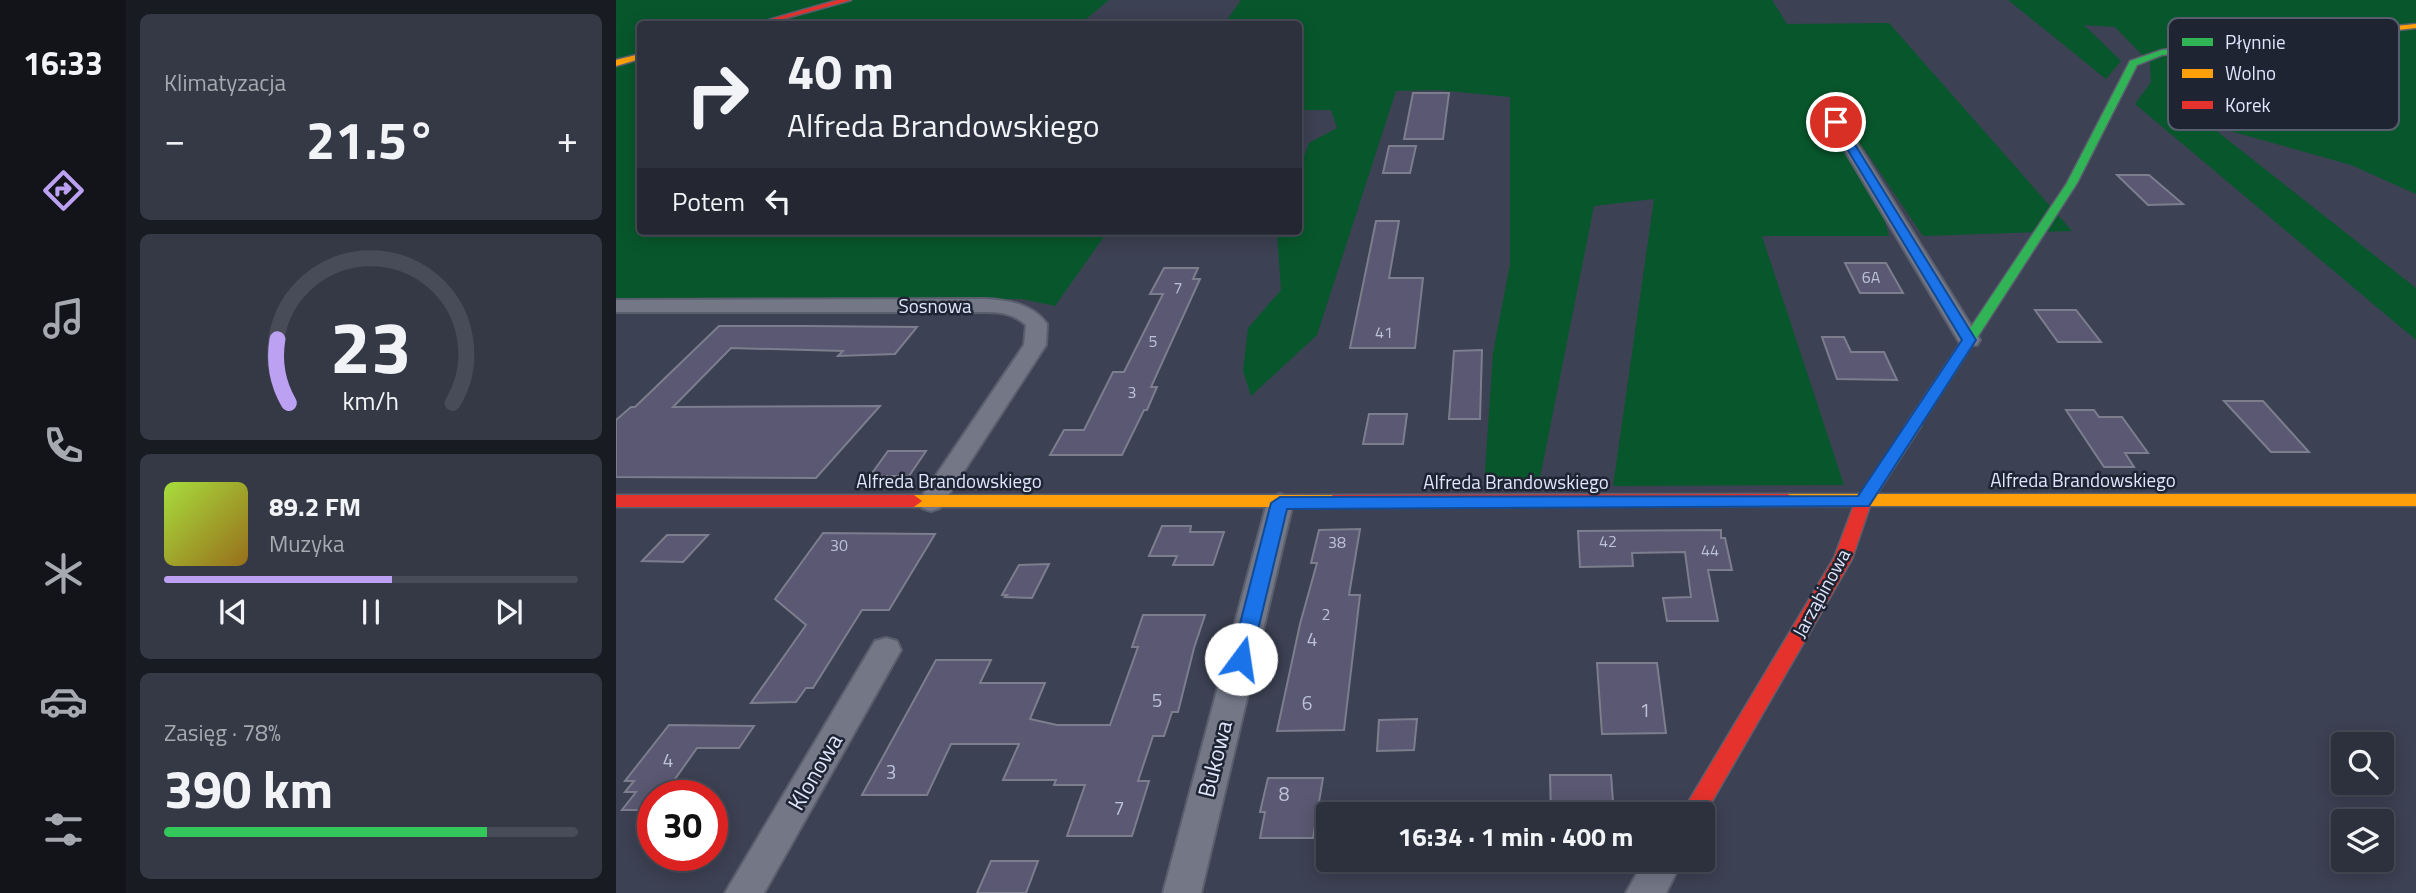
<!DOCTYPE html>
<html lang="pl">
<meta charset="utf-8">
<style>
:root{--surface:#2d313e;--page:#353945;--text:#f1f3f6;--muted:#a7a9b0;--line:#484c58;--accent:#bca0f2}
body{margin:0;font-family:"Titillium Web",sans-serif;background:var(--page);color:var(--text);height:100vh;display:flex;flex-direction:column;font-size:26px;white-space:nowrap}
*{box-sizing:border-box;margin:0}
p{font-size:23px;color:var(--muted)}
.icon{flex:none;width:38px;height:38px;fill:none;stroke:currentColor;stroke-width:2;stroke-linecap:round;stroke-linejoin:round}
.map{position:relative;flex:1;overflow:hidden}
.panel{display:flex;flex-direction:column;gap:14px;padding:14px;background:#191b22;width:490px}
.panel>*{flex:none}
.guide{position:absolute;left:21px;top:21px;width:665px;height:214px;border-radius:7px;box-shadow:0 4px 18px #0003,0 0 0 2px var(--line);background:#2d313e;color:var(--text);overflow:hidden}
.buttons{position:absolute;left:1715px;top:732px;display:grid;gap:14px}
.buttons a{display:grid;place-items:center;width:63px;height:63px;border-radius:7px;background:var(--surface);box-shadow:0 4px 18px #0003,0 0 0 2px var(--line);font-size:35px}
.speed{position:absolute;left:21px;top:780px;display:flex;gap:14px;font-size:35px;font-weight:700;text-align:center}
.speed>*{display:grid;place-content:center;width:91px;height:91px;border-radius:50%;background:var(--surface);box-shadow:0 4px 18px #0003,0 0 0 2px var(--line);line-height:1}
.speed .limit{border:10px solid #d22;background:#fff;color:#111}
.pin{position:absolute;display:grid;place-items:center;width:60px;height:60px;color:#fff;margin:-30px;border:4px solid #fff;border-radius:50%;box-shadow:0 2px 7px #0007}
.me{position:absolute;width:77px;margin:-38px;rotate:14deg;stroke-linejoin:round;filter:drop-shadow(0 0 5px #0008)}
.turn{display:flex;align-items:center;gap:24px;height:147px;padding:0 35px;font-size:32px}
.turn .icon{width:91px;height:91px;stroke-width:2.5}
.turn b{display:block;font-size:49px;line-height:60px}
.then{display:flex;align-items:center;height:66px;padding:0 35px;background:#0003;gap:14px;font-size:26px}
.big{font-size:52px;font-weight:700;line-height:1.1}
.panel .card{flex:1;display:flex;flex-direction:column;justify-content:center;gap:10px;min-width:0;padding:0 24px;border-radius:10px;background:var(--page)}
.panel .dial{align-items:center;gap:0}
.dial svg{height:182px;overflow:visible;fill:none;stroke:var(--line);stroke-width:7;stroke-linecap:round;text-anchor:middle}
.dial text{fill:var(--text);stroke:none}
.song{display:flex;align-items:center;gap:21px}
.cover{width:84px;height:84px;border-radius:10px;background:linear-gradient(135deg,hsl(80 70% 55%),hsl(40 70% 35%))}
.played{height:7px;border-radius:4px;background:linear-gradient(90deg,var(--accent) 55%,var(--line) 55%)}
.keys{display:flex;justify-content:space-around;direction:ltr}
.heat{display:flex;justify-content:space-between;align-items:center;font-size:38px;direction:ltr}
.charge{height:10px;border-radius:5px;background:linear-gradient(90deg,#34c759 78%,var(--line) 0)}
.trip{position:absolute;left:700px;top:802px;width:399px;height:70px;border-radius:7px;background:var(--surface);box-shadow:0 4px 18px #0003,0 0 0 2px var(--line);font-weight:700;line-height:70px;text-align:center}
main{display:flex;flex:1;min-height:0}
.tabs{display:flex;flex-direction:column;width:126px;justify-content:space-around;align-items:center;background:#121419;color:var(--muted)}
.tabs .icon{width:49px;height:49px}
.tabs .selected{color:var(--accent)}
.tabs b{font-size:32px;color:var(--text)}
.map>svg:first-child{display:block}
</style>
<main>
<nav class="tabs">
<b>16:33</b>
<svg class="icon selected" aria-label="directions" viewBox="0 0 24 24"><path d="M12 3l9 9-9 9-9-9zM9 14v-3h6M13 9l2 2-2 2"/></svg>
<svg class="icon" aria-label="music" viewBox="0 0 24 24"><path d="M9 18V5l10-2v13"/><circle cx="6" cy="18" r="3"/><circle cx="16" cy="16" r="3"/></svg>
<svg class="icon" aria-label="phone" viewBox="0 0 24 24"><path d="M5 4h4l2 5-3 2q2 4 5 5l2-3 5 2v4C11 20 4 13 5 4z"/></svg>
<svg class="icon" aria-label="climate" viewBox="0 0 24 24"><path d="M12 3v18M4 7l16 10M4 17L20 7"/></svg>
<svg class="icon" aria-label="car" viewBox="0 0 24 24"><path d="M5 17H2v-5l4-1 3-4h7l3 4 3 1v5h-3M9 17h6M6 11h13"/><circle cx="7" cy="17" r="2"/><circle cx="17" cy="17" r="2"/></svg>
<svg class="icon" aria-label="filters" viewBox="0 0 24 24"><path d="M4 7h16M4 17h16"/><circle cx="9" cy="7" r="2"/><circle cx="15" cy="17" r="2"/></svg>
</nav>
<section class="panel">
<div class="card"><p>Klimatyzacja</p>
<div class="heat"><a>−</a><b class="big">21.5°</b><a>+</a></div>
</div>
<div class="card dial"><svg viewBox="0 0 100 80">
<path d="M14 69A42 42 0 1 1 86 69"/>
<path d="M14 69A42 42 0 0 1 9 41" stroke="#bca0f2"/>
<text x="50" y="56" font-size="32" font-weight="700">23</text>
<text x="50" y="72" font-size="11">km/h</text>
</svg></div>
<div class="card">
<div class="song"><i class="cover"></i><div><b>89.2 FM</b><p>Muzyka</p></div></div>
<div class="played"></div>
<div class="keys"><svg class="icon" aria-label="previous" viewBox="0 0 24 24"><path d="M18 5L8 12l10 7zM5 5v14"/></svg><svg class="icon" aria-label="pause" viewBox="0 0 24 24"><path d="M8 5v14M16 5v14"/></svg><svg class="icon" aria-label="next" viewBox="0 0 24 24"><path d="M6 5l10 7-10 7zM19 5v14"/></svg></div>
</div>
<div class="card"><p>Zasięg · 78%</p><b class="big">390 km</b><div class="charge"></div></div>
</section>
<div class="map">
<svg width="1800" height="893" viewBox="0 0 1800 893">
<rect width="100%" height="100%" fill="#3c4153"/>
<path fill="#08572c" d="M0,0h493l-29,24h-440v207h468l-53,75 -33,-7 -406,-1z
M625,0h531l15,24 102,-1 183,208 -149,5 -60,-89 26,89h-127l82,249 -231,1 41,-287 -60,7 -56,282 -54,-2 9,-133 17,-89v-167l-72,-7 -42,1 -79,244 -66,61 -8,-25 5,-43 33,-38 -4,-58 21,-1 1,-60 10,-28 28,-15 -6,-18h-32l-1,-86h-74z
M1392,0h408v194l-65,-29 -142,-40 207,163v52l-281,-236 16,-22 -1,-19 -35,-36 -31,-2 37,36 -15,18z"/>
<path fill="#5a5872" stroke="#7c7e8e" stroke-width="2" d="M797,93h36l-6,46h-39z
M773,146h27l-6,27h-27z
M1501,175h32l34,29 -35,1z
M760,221h23l-10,57h34l-8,70h-65z
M1229,263h41l17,30h-43z
M548,268h34l-5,11h7l-49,108h6l-10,23h-3l-22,45h-72l14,-25h20l29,-58h11l39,-78h-13z
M1419,310h41l25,32h-43z
M103,326h86l112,1 -22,27 -57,2 5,-5 -112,-3 -58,59 207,-1 -64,72 -200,-1v-57l15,-13h4z
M1206,337h22l7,15h33l13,28 -60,-1z
M866,350l-2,69h-31l5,-68z
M1608,401h39l46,51h-38z
M1450,410h28l5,7h23l26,36h-23l9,14h-30z
M753,414h38l-4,30h-40z
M272,451h38l-17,25h-39z
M546,526h29l-1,6h34l-11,33h-40l4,-9h-28z
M744,529l-11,66h11l-16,135 -67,1 23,-107 17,-61h-6l8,-33z
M1105,530v8h4l7,32h-24l10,51h-51l-4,-23 28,-1 -6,-45 -53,1 1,13 -53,1 -2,-36z
M207,533l112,1 -46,76h-27l-49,78h-7l-10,14 -45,1 55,-78 -31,-26z
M51,535h41l-25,27 -41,-1z
M433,564l-17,34 -27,-1 2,-2h-5l17,-30z
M527,615h62l-11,33 -16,64h-6l-8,24h-11l-15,45h11l-17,55h-65l18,-51h-31l2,-5h-53l16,-36h-68l-24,51h-65l74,-135h55l-11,23h65l-15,36 27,6h53l28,-78h-6z
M981,663h60l9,70 -64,1z
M801,719l-3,31 -37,1 2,-31z
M53,725l85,1 -15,22h-42l-34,48h-10v14h-31l14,-18h-11l9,-11h-9z
M934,775h61l3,39h-63z
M652,778h55l-10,60h-53l5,-26h-5z
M375,861h47l-12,32h-49z"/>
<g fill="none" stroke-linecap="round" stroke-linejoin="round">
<g stroke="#5a5f6e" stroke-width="4">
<path id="street" d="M1220,117l8,5 136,218 -3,5h-16l-3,-5 -130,-218z
M369,299c23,1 48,5 62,25l-1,21 -106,163 -9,3 -9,-3 -4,-6 106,-157 2,-20c-12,-11 -25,-13 -41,-13h-369v-12z
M664,494l9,3 4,6 -92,390h-38l104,-390 4,-6z
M270,638l11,3 4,9 -137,243h-39l150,-252z
M1029,859h38l-17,34h-40z"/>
</g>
<g stroke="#5a5f6e" stroke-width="3">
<path id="fast" d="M1598,44l4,3 -1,2 -55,6 -25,10 -60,118 -159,246h-10l-3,-3 162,-243 63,-122 32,-11z"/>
</g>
<g stroke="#5a5f6e" stroke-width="3">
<path id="slow" d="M1800,24v4l-202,22 -4,-3 4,-3z
M24,54v5l-24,7v-6z
M1172,494h628v12h-628l-8,-6z
M298,495h419l8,6 -8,6h-419l-8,-6z"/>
</g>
<g stroke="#5a5f6e" stroke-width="3">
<path id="jam" d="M222,0h13l-86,24h-11z
M1297,421l8,5 -50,77 -19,56 -149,258v-3h-22l153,-256 21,-56 53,-79z
M1172,494l8,6 -8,6 -455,1 -8,-6 8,-6z
M0,495h298l8,6 -8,6h-298z"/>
</g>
<use href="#street" fill="#737786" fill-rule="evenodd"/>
<use href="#fast" fill="#30b455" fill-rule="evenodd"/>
<use href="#slow" fill="#ff9f0a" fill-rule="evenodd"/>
<use href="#jam" fill="#e5322d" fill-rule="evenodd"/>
</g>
<path fill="#1a73e8" stroke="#114b97" stroke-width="2" d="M1220,119l5,3 135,218 -107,166 -582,3 -36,150 -3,6 -7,2 -7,-2 -3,-6 40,-156 9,-6 578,-1 104,-156 -131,-218z"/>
<g text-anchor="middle" stroke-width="5" stroke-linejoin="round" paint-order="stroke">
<g font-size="16" fill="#bdc2d9">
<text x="1255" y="283">6A</text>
<text x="562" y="293">7</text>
<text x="768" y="338">41</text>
<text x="537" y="347">5</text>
<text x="516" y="398">3</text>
<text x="992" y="547">42</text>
<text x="721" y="548">38</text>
<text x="223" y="551">30</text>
<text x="1094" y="556">44</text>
<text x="710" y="620">2</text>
</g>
<g font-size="19" fill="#dee6fb" stroke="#1f2433">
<text x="319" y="313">Sosnowa</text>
<text x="1467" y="487">Alfreda Brandowskiego</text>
<text x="333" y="488">Alfreda Brandowskiego</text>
<text x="900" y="489">Alfreda Brandowskiego</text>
<text transform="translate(1205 593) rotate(-61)" y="7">Jarząbinowa</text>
</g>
<g font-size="19" fill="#bdc2d9">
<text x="696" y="646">4</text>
<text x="541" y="707">5</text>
<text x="691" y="710">6</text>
<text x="1029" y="717">1</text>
<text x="52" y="767">4</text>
<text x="275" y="779">3</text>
<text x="668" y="801">8</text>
<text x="503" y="815">7</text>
</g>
<g font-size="23" fill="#dee6fb" stroke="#1f2433">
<text transform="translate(599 759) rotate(-76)" y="8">Bukowa</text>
<text transform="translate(199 772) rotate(-60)" y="8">Klonowa</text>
</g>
</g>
<rect x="1552" y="18" width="231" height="112" rx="10" fill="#1f2433" stroke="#585e6f" stroke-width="2"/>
<rect x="1566" y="38" width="31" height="8" fill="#30b455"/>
<rect x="1566" y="69" width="31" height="9" fill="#ff9f0a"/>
<rect x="1566" y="101" width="31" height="8" fill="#e5322d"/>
<g font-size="19" fill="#dee6fb">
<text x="1609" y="49">Płynnie</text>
<text x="1609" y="80">Wolno</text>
<text x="1609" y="112">Korek</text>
</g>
</svg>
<div class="buttons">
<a><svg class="icon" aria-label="search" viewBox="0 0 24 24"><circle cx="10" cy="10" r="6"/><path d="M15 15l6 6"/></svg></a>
<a><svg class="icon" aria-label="layers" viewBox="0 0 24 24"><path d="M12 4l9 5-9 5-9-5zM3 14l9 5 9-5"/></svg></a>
</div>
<div class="speed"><div class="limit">30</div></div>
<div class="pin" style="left:1220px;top:122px;background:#d93025"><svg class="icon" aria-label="arrive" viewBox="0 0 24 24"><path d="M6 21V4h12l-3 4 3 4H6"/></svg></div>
<svg class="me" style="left:625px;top:659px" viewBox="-20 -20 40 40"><circle r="19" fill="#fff"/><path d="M0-13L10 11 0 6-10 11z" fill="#1a73e8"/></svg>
<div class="trip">16:34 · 1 min · 400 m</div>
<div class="guide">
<div class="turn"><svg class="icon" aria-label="right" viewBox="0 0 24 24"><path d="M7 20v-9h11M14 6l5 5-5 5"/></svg><div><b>40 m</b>Alfreda Brandowskiego</div></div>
<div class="then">Potem<svg class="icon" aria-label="left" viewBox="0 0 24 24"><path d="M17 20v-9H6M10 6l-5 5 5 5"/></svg></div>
</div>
</div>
</main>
